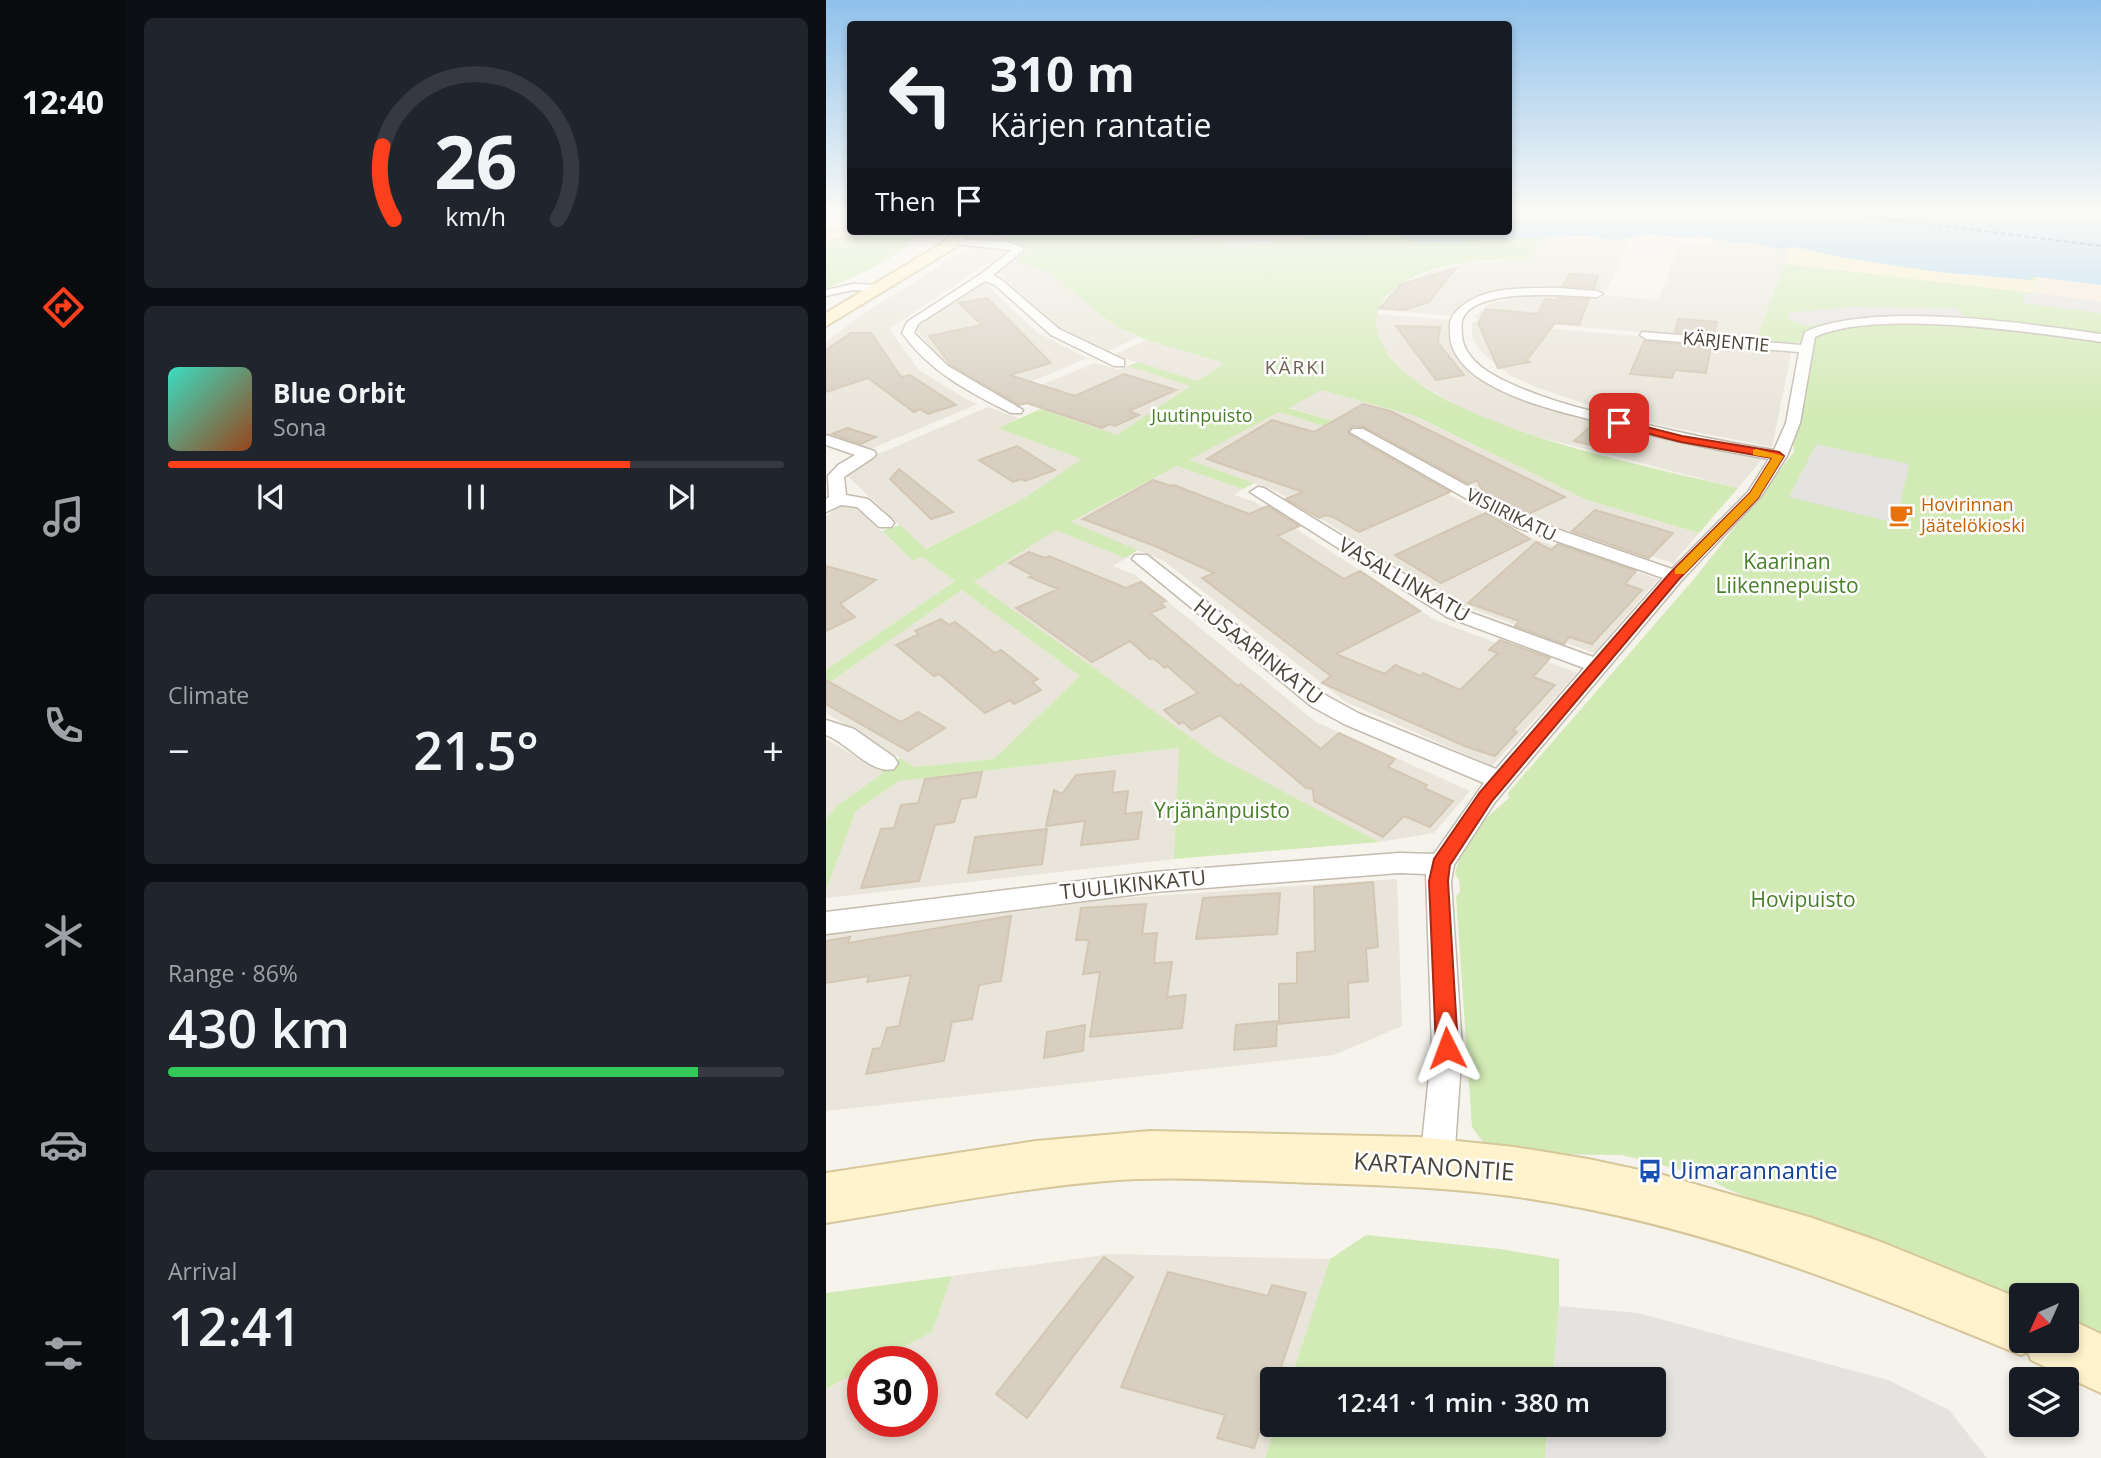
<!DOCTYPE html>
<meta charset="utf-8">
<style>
:root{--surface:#171b24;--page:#20242c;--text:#f1f3f6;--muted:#9ea1a6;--line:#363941;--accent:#fc3f1d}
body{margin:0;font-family:"Open Sans",sans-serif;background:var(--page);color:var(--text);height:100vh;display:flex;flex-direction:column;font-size:26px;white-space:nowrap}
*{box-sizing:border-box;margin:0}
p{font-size:23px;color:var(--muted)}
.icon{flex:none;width:38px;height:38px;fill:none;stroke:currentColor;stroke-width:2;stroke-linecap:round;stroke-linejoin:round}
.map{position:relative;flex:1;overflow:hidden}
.details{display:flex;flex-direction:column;gap:18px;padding:18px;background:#0d0f14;width:700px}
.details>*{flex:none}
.top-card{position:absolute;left:21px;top:21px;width:665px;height:214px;border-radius:7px;box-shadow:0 4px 10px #0003;background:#171b24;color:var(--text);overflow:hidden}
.needle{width:46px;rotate:225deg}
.tools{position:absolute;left:1183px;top:1283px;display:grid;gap:14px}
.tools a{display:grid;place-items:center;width:70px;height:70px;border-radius:7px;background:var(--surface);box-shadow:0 4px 10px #0003;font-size:35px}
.speed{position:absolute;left:21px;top:1346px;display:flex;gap:14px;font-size:35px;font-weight:700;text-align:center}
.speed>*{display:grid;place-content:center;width:91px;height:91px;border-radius:50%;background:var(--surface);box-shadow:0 4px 10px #0003;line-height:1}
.speed .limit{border:10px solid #d22;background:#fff;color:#111}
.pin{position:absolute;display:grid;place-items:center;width:60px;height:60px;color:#fff;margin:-30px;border-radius:14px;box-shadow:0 4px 10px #0006}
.me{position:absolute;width:77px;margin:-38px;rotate:357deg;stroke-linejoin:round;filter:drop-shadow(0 0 5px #0008)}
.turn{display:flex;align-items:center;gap:24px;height:147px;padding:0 28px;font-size:32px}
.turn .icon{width:91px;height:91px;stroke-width:2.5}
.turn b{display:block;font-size:49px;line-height:60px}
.then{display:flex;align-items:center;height:66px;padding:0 28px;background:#0003;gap:14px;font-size:26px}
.big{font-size:52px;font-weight:600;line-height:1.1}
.details .card{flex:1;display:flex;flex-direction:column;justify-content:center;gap:10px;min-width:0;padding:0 24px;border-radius:10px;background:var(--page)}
.details .dial{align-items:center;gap:0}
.dial svg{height:182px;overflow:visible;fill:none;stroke:var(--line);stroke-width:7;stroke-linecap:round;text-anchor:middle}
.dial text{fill:var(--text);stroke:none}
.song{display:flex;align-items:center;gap:21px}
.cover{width:84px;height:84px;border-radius:10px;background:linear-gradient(135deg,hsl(170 70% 55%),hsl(20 70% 35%))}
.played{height:7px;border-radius:4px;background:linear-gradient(90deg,var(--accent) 75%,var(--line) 75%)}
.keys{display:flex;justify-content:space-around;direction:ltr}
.heat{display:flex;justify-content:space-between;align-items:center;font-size:38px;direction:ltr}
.charge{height:10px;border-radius:5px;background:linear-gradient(90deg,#34c759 86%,var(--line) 0)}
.trip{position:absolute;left:434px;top:1367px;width:406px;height:70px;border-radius:7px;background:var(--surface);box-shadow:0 4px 10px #0003;font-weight:600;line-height:70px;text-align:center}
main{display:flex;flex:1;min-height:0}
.tab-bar{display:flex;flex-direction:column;width:126px;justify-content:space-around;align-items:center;background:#090b0e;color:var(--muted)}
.tab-bar .icon{width:49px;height:49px}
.tab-bar .active{color:var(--accent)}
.tab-bar b{font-size:32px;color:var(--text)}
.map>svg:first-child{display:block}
</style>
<main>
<nav class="tab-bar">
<b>12:40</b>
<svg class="icon active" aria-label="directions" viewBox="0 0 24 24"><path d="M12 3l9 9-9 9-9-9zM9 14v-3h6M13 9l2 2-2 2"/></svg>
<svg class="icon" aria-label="music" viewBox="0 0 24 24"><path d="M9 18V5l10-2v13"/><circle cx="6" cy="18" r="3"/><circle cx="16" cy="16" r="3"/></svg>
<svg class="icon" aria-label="phone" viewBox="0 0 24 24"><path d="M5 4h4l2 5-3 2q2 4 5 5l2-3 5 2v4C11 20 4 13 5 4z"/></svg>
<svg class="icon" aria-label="climate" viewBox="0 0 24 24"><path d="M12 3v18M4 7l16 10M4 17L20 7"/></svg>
<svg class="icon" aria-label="car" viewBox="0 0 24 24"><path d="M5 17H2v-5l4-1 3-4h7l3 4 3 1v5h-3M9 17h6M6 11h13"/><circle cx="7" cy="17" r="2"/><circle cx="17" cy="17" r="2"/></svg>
<svg class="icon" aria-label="filters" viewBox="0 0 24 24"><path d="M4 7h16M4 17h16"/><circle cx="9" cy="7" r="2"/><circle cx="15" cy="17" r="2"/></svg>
</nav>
<section class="details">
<div class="card dial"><svg viewBox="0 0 100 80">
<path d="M14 69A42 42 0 1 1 86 69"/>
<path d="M14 69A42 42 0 0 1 9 37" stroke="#fc3f1d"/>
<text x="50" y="56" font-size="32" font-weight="700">26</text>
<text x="50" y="72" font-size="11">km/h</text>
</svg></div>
<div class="card">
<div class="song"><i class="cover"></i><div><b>Blue Orbit</b><p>Sona</p></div></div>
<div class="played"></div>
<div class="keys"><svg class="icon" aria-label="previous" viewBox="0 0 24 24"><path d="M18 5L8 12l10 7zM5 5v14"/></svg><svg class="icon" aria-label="pause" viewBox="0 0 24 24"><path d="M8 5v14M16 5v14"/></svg><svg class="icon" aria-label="next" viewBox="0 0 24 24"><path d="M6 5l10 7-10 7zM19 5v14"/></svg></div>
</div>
<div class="card"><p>Climate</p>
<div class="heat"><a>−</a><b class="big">21.5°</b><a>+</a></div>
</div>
<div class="card"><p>Range · 86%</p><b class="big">430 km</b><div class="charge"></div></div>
<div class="card"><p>Arrival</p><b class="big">12:41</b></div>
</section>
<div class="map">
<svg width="1275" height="1458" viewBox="0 0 1275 1458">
<rect width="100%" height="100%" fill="#f6f3ec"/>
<path fill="#eae5da" d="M1175,211h100v8l-66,-3z
M370,231h103l8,7 -79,10 -37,-7z
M706,238l99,1 -25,53 -54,-5 -48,3 -39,12 -13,14 -75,-6 15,-19 40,-20 36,-8 64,-4z
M887,238l77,10 -31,85 2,9 -287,-24 14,-14 37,-9h30l46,5 3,-5 55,5 19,-54 31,1z
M144,247h29l5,5 -115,77 30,41 47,29 12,5 -110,46 -42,-14v-94l40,-30z
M190,260l33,12 66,54 24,11 -33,15 -45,-23 -63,-57z
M159,283l53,50 49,25 -87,37 -55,-30 -30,-37 64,-44z
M551,314l73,6 1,22 8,13 30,25 134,48 140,30 -25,30 -199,-51 -40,-13 -36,-15 -54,-32 -27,-30 -6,-17z
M646,322l320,27 -20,98 -112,-22 -66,-18 -58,-20 -25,-11 -31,-25 -8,-15z
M321,340l78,23 -27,18 -85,-26z
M269,363l24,7 9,-4 63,19 -74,51 -108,-38z
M495,390l95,26 171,84 112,33 -26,30 -123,-38 -176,-92 -86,-26z
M162,407l31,11 -20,10 84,31 -60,40 -98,50 -82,-77 5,-5z
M453,412l64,20 10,11 177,95 128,41 -64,74 -136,-49 -180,-112 -90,-32z
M351,466l66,23 -9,6 21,7 180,118 142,53 -85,93 -146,-64 -182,-141 -94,-38z
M23,501l64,60 9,-4 33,24 -129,89v-153l16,-14z
M231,529l69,29 -13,8 22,9 181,147 154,69 -36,42 -55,9 -161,-84 -244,-176z
M136,590l118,86 -86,83 -79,8 -89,-54v-28z
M0,739l58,34 -47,33 -11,13z
M354,748l-6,111 -348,39v-8l30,-79 43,-30z
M571,879l5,147 -68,29 -508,56v-178l226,-30z
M285,1254l219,5 -39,120h-19v45l4,1 -11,33h-439v-69l37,-20v52h59v-59l-45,-1 55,-29 20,-56z"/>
<path fill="#f7ead8" d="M1211,277l64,8v22l-68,-12z"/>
<path fill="#d2eab5" d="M185,231h185l-5,10 33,-1 5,8 77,-10 -7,-7h70l-51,5 -2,4c77,-8 154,-15 231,-3l-8,1 -7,21c-47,1 -111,1 -146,38 -10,11 -12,26 -7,40 30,86 275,130 359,151l-39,45 -112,-33 -171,-84 -95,-26 -32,18 62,18 -8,6 -64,-20 -90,48 65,23 -11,6 -66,-23 -106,56 67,28 -12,8 -70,-28 -82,52 244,175 161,85 -205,17 5,-111 -280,33 -43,30 -30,79v-71l11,-13 46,-33 -3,-3 20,-12 15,9 79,-8 86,-83 -118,-86 -136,95v-15l129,-89 -33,-24 -9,4 -31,-30 18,-6 26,24 97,-50 59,-40 -84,-31 43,-19 76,26 73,-49 -62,-20 10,-4 60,19 26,-18 -77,-23 -32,-14 -66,-54 -33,-12 11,-9 -8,-8 -20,-3z
M58,232l29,3 1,6c-28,21 -54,35 -88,47v-45z
M964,249l165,25 75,6v-3h7l-4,18 68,12v1030l-34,-16v-26h-46v6l-46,-21 -159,-55 -89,-36 -23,-13 -82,-21 -77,-1 -60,-9 -13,-18 -16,-231 4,-4 -1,-12 -4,-6c9,-36 27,-53 54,-76l-1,-5 186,-214 100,-127 -1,-7 21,-98 -1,-4 -52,-1 -2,-9z
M540,1235l134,14 59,10v47l-6,73h-262l39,-120z
M126,1276l-20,56 -55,29 -14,1v7l-37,20v-96z
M450,1425h272l-3,33h-280z"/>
<path fill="#f9efc9" d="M966,247l69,14 94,13 74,5 7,4 -3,10 -248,-29z"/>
<path fill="#e5e3e0" d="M1212,293l63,9v11l-78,-10 1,-9z
M1025,307l106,1 11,12 -117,-1 -45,7 -20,-8 5,-2 -5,-3z
M990,444l93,20 -13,59 -107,-26z
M733,1306l79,7 250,67 61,30 38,48h-442l4,-33 105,-1v-45h-101z"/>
<path fill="#a9d4f2" d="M683,211h492l34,5 66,3v66l-64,-8h-6l-1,3 -91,-8 -100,-15 -43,-10 -15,2 -26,-6 -27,-1 -24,-6 -16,2 -40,-4 -30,6 -33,-4 -152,6 -21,-2 -18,-7 -78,7 -9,-2 62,-7h139z"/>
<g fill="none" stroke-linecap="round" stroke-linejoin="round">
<path stroke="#2e7ab2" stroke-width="2" stroke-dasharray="4.5 3.5" stroke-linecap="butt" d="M1000,211l275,35"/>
</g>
<path fill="#d8cfc1" stroke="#d3c7b4" stroke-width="2" d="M630,268l-27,34 -25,8 -24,-2 22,-24z
M743,274l29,2 -4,12 -31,-2z
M161,298l64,65 -41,12 65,21 49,-22 52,16 -47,21 10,4 -24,11 -5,-2 -8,4 -75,-25 -8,2 -68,-40 -22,-29 53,-11 -23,-22z
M732,298l31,1 -10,26 -24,-2 -28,37 3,2 -32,6 -20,-45 8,-14 52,5 7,-15 11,1z
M852,319l39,3 -3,13 -39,-3z
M570,326l44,1 -2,16 26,32 -28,5z
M25,333h20l30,44 9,-2 46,30 -28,9 -8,-5 -6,3 -46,-34 -42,14v-42z
M818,341l67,6 -5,26 -31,-3 -3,8 -42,-4z
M537,404l27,7 175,86 -39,18 -44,-24 -5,-11 -8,4 -105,-57 -11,-1 -5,4 1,4 101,58 -91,40 -26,-15 -7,-2 -7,3 -33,-19 17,-7 -96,-33 65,-39 42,12z
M766,425l29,7 -18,16 -29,-7z
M21,428l29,9 -15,7 -29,-10z
M191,446l38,24 -30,11 -4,-2 -8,3 -34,-22z
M73,469l54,43 -22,7 -41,-40z
M327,480l18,6 3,-1 75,29 19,-8 31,20 -22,10 67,43 16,-8 60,40 -84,43 49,20 10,-9 26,11 2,-3 37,17 38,-37 -9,-3 11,-10 50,18 -17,19 22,8 -42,45 4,2 -22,24 -28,-9 -145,-64 9,-7 -129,-98 12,-5 -59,-27 -72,-27z
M769,510l78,23 -24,25 -77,-27z
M660,513l44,26 -89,44 -46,-28z
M710,542l15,8 7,-6 78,27 -11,13 17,6 -50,54 -23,-7 -5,7 -49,-18 4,-5 -51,-18z
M203,552l16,6 4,-2 77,32 15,-6 25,19 -6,2 5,4 -15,6 88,73 3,-2 80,65 18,-16 56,26 -7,8 39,18 -3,3 29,13 -23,26 -26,-11 -21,21 -69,-36 -1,-12 -7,-1 -86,-73 -28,15 -9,-8 -4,2 -15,-14 34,-17 -31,-27 -2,2 -12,-10 -3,1 -20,-18 -38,21 -76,-54 42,-19 -29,-12 3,-2 -23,-12z
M0,566l50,14 -36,24 15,13 -29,14z
M115,619l8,6 6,-3 40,31 6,-3 37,29 -6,3 9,8 -27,14 -4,-4 -25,13 -46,-39 -5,2 -38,-31 23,-11 -4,-3z
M0,680l75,42 17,-10 27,16 -37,23 -82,-47z
M289,771l-3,22 16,-2 -3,23 17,-2 -4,27 -57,6 4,-24 -39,5 8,-36 8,4 14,-19z
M156,772l-6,25 -15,2 -7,23 -19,3 -16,56 -58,7 20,-59 13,-1 7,-23 17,-2 7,-24z
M221,829l-5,35 -74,9 7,-36z
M547,882l5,65 -12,2 2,32 -20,2 1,34 -70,7v-40l18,-1v-30l18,-2 -1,-64z
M454,893l-3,41 -81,5 7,-41z
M320,904l-4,30 15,-1 -3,30 18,-1 -5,35 19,-2 -4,33 -92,9 10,-65 -17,2 6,-34h-13l5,-32z
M185,916l-10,65 -22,4 -7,34 -20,3 -8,39 -78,13 7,-25 8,-1 6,-20 12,-2 12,-51 -44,7 2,-6 -43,7v-42l24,-4 -2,6z
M451,1021l-1,25 -42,4 2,-25z
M259,1025l-2,26 -39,7 3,-26z
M278,1257l29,20 -106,141 -31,-24z
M342,1272l100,24 4,-11 34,8 -29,86h-5v16l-18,53 -37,-10 8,-23 -104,-28z"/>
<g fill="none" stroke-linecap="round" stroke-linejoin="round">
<g stroke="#c2bbae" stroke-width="3">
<path id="street" d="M124,239l54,2 19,6v4l-30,24 10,6 56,48 65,31v6h-10l-63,-31 -56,-50 -10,-4 -67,43 -4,9 34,33 75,44 -2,3h-10c-42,-21 -81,-41 -109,-80l5,-11 74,-48 30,-24 -57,-6 -4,-1z
M27,284l26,1 6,3 -6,3 -26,-1 -27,6v-6z
M733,288l38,3 6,3 -6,3c-27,-1 -126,-11 -135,24 -1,4 0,12 0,16 3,22 26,36 43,44 33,16 67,25 102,34 55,14 110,26 167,35l12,-27 13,-71 -153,-13 -6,-4 2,-3 159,13 4,-13c68,-31 220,-9 296,2v8c-69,-10 -226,-33 -286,-5l-15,86 -13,33 -25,39 -80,85 -187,222 -41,63 -3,16 11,167 -8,114 -5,12 -12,5 -12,-5 -5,-12 12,-114 -6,-174 -27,-1 -245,19 -328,42v-22l328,-40 245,-19 35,1 50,-71 -140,-59 -33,-18 -179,-147 3,-4h12l180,141 33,18 136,55 88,-101 -137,-51 -197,-125 8,-5 6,1 197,121 132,48 70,-79 -147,-51 -166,-95 3,-3h10l165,90 144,50 76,-77 21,-33c-60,-10 -119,-23 -177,-39 -37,-10 -77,-19 -110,-40 -16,-10 -32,-27 -32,-46 0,-9 -1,-13 4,-20 23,-29 72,-26 105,-26z
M0,435l48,16 2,3 -2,3 -30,20 2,18 22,4 23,20 3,4 -3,4h-12l-22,-20 -16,-2 -15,7v-13l3,-2 -1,-21 10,-11 17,-10 -29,-10z
M0,720l28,9 40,28 4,6 -4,6c-23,6 -46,-26 -68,-34z"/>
</g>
<g stroke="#d6c79b" stroke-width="4">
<path id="secondary" d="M24,228v3h12l-2,3 -34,7v-8z
M129,231h14l-5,9 -13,10 -125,76v-13l115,-69z
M324,1131l269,6 95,10 74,12 75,16 146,42 72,25 140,57v41h46v-22l34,16v59l-70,-33 -3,-8 -7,3c-168,-69 -328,-134 -510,-159 -73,-10 -146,-11 -221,-14 -61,-2 -123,-6 -184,-1 -94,8 -187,27 -280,42v-50l210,-32z"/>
</g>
<use href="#street" fill="#fff" fill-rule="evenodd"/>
<use href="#secondary" fill="#fff3cd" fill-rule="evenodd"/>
</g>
<linearGradient id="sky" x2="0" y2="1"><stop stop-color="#8fc1ec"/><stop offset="0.51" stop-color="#fbfaf6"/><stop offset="1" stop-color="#fbfaf6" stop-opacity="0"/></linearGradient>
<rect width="1275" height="416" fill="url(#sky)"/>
<path fill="#fc3f1d" stroke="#a42913" stroke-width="2" d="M793,420l63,16 97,16 5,4 -26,42 -79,81 -187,222 -42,64 -2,16 10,167 -3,7 -8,3 -8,-3 -3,-7 -7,-167 5,-22 46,-67 190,-219 80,-80 22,-35 -91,-16 -66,-17 -2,-2z"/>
<path fill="#f59e0b" d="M930,449l28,7 -26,42 -74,76h-9v-5l75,-76 22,-35 -19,-3v-5z"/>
<defs>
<g id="cafe-bare" transform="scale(1.89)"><path d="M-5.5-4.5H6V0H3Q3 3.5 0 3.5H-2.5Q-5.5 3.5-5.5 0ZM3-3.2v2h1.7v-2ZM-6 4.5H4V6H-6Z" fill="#e8710a" stroke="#fff" stroke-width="2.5" paint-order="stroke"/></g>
<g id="bus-bare" transform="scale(1.89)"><path d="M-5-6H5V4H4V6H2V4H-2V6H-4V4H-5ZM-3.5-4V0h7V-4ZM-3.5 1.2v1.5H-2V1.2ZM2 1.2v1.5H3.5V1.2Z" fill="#1a4fb4" stroke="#fff" stroke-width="2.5" paint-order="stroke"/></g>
</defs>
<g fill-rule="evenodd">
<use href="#cafe-bare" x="1075" y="515"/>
<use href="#bus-bare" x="824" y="1171"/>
</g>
<g text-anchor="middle" stroke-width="5" stroke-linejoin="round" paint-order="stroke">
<g font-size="18" fill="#4b4439" stroke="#fff">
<text transform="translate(900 342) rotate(5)" y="6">KÄRJENTIE</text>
<text transform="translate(685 515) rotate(26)" y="6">VISIIRIKATU</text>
</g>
<g font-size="18" fill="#4a7f2a" stroke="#fff">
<text x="376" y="422">Juutinpuisto</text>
</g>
<g font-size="18" fill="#c56008" stroke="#fff" text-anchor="start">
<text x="1095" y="511">Hovirinnan<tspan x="1095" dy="21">Jäätelökioski</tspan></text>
</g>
<g font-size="19" letter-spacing="2" fill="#6e6250" stroke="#fff">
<text x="470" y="374">KÄRKI</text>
</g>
<g font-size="21" fill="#4a7f2a" stroke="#fff">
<text x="961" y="569">Kaarinan<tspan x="961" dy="24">Liikennepuisto</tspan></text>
<text x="396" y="818">Yrjänänpuisto</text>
<text x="977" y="907">Hovipuisto</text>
</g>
<g font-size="21" fill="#4b4439" stroke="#fff">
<text transform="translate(578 580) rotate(30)" y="7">VASALLINKATU</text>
<text transform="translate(432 652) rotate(38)" y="7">HUSAARINKATU</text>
<text transform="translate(307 885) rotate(-6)" y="7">TUULIKINKATU</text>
</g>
<g font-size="24" fill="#4b4439" stroke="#fff">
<text transform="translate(608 1167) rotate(4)" y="8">KARTANONTIE</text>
</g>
<g font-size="24" fill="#164399" stroke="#fff" text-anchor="start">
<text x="844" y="1179">Uimarannantie</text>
</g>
</g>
</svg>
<div class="tools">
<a><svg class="needle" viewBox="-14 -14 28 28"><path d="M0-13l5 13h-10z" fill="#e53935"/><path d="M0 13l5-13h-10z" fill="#9ea1a6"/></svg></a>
<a><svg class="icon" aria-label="layers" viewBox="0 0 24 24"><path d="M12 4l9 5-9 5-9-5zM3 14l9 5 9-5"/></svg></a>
</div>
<div class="speed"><div class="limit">30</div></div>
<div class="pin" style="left:793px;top:423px;background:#d93025"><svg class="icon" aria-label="arrive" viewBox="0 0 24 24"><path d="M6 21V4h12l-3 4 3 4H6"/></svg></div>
<svg class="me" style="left:621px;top:1048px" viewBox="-20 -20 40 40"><path d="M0-17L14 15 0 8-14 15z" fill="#fc3f1d" stroke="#fff" stroke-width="4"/></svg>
<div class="trip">12:41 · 1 min · 380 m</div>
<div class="top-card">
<div class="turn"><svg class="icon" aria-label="left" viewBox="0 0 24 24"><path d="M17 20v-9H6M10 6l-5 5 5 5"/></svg><div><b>310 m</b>Kärjen rantatie</div></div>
<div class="then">Then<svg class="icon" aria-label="arrive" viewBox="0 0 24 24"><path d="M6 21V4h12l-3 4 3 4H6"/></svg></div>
</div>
</div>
</main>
